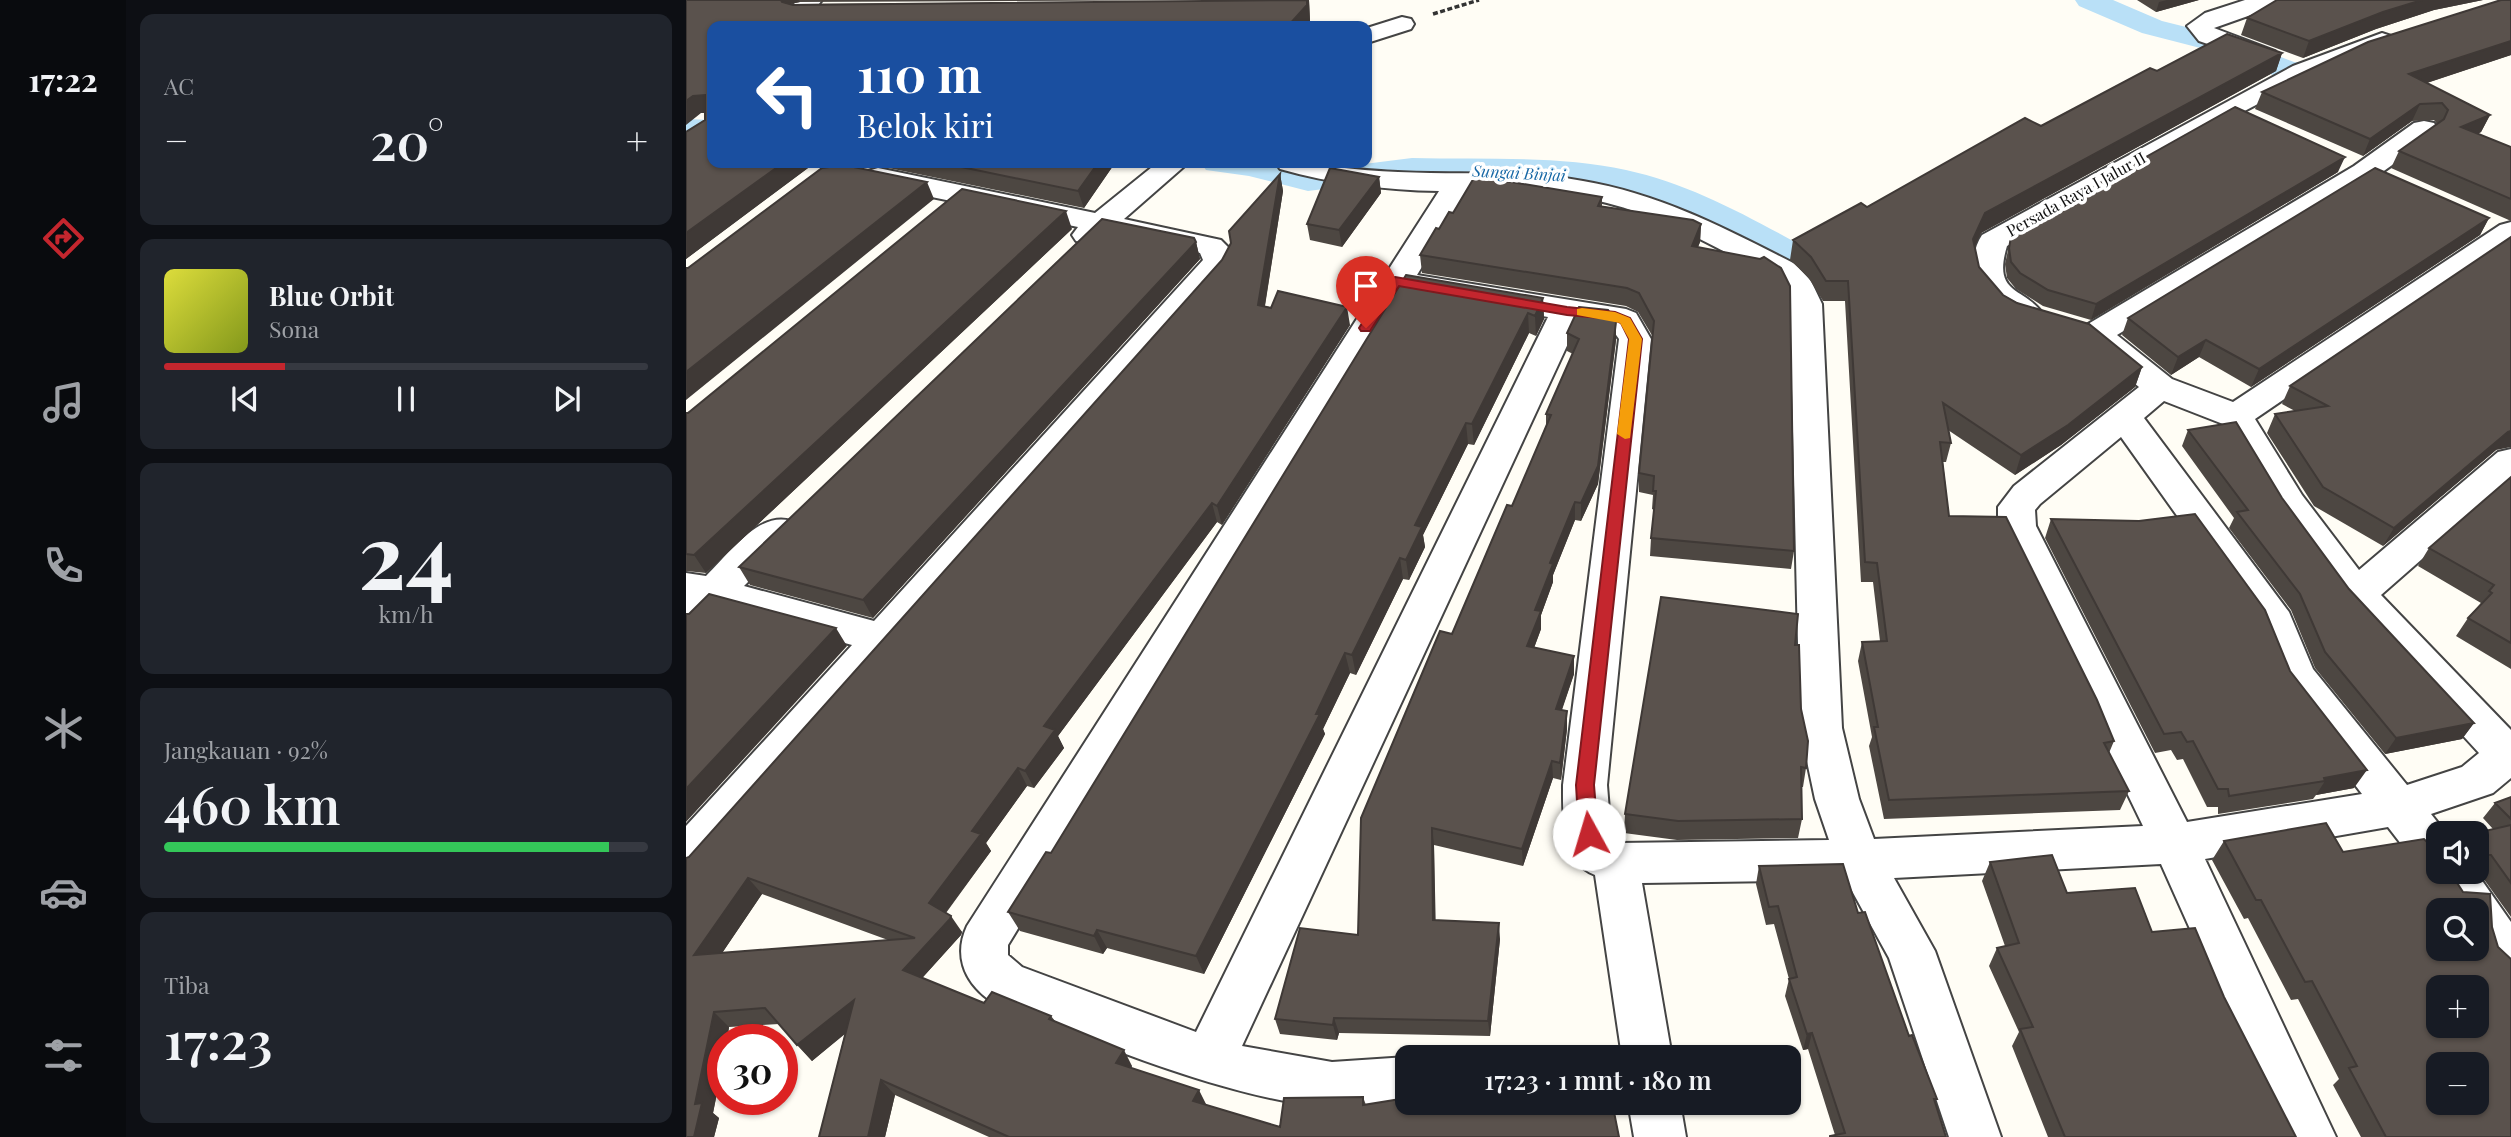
<!DOCTYPE html>
<html lang="id">
<meta charset="utf-8">
<style>
:root{--surface:#171b24;--page:#20242c;--text:#f1f3f6;--muted:#9ea1a6;--line:#363941;--accent:#c4262e}
body{margin:0;font-family:"Playfair Display",serif;background:var(--page);color:var(--text);height:100vh;display:flex;flex-direction:column;font-size:26px;white-space:nowrap}
*{box-sizing:border-box;margin:0}
p{font-size:23px;color:var(--muted)}
.icon{flex:none;width:38px;height:38px;fill:none;stroke:currentColor;stroke-width:2;stroke-linecap:round;stroke-linejoin:round}
.map{position:relative;flex:1;overflow:hidden}
.side{display:flex;flex-direction:column;gap:14px;padding:14px;background:#0d0f14;width:560px}
.side>*{flex:none}
.banner{position:absolute;left:21px;top:21px;width:665px;height:147px;border-radius:14px;box-shadow:0 2px 5px #0004;background:#1a4fa0;color:#fff;overflow:hidden}
.fabs{position:absolute;left:1740px;top:821px;display:grid;gap:14px}
.fabs a{display:grid;place-items:center;width:63px;height:63px;border-radius:14px;background:var(--surface);box-shadow:0 2px 5px #0004;font-size:35px}
.speed{position:absolute;left:21px;top:1024px;display:flex;gap:14px;font-size:35px;font-weight:700;text-align:center}
.speed>*{display:grid;place-content:center;width:91px;height:91px;border-radius:50%;background:var(--surface);box-shadow:0 2px 5px #0004;line-height:1}
.speed .limit{border:10px solid #d22;background:#fff;color:#111}
.pin{position:absolute;display:grid;place-items:center;width:60px;height:60px;color:#fff;margin:-72px -30px;border-radius:50% 50% 50% 0;rotate:-45deg;box-shadow:0 0 7px #0007}
.pin .icon{rotate:45deg}
.me{position:absolute;width:77px;margin:-38px;rotate:354deg;stroke-linejoin:round;filter:drop-shadow(0 0 5px #0008)}
.turn{display:flex;align-items:center;gap:24px;height:147px;padding:0 35px;font-size:32px}
.turn .icon{width:91px;height:91px;stroke-width:2.5}
.turn b{display:block;font-size:49px;line-height:60px}
.big{font-size:52px;font-weight:600;line-height:1.1}
.side .tile{flex:1;display:flex;flex-direction:column;justify-content:center;gap:10px;min-width:0;padding:0 24px;border-radius:14px;background:var(--page)}
.side .dial{align-items:center;gap:0}
.dial b{font-size:91px;line-height:1}
.song{display:flex;align-items:center;gap:21px}
.cover{width:84px;height:84px;border-radius:10px;background:linear-gradient(135deg,hsl(60 70% 55%),hsl(70 70% 35%))}
.played{height:7px;border-radius:4px;background:linear-gradient(90deg,var(--accent) 25%,var(--line) 25%)}
.keys{display:flex;justify-content:space-around;direction:ltr}
.heat{display:flex;justify-content:space-between;align-items:center;font-size:38px;direction:ltr}
.charge{height:10px;border-radius:5px;background:linear-gradient(90deg,#34c759 92%,var(--line) 0)}
.trip{position:absolute;left:709px;top:1045px;width:406px;height:70px;border-radius:14px;background:var(--surface);box-shadow:0 2px 5px #0004;font-weight:600;line-height:70px;text-align:center}
main{display:flex;flex:1;min-height:0}
.menu{display:flex;flex-direction:column;width:126px;justify-content:space-around;align-items:center;background:#090b0e;color:var(--muted)}
.menu .icon{width:49px;height:49px}
.menu .current{color:var(--accent)}
.menu b{font-size:32px;color:var(--text)}
.map>svg:first-child{display:block}
</style>
<main>
<nav class="menu">
<b>17:22</b>
<svg class="icon current" aria-label="directions" viewBox="0 0 24 24"><path d="M12 3l9 9-9 9-9-9zM9 14v-3h6M13 9l2 2-2 2"/></svg>
<svg class="icon" aria-label="music" viewBox="0 0 24 24"><path d="M9 18V5l10-2v13"/><circle cx="6" cy="18" r="3"/><circle cx="16" cy="16" r="3"/></svg>
<svg class="icon" aria-label="phone" viewBox="0 0 24 24"><path d="M5 4h4l2 5-3 2q2 4 5 5l2-3 5 2v4C11 20 4 13 5 4z"/></svg>
<svg class="icon" aria-label="climate" viewBox="0 0 24 24"><path d="M12 3v18M4 7l16 10M4 17L20 7"/></svg>
<svg class="icon" aria-label="car" viewBox="0 0 24 24"><path d="M5 17H2v-5l4-1 3-4h7l3 4 3 1v5h-3M9 17h6M6 11h13"/><circle cx="7" cy="17" r="2"/><circle cx="17" cy="17" r="2"/></svg>
<svg class="icon" aria-label="filters" viewBox="0 0 24 24"><path d="M4 7h16M4 17h16"/><circle cx="9" cy="7" r="2"/><circle cx="15" cy="17" r="2"/></svg>
</nav>
<section class="side">
<div class="tile"><p>AC</p>
<div class="heat"><a>−</a><b class="big">20°</b><a>+</a></div>
</div>
<div class="tile">
<div class="song"><i class="cover"></i><div><b>Blue Orbit</b><p>Sona</p></div></div>
<div class="played"></div>
<div class="keys"><svg class="icon" aria-label="previous" viewBox="0 0 24 24"><path d="M18 5L8 12l10 7zM5 5v14"/></svg><svg class="icon" aria-label="pause" viewBox="0 0 24 24"><path d="M8 5v14M16 5v14"/></svg><svg class="icon" aria-label="next" viewBox="0 0 24 24"><path d="M6 5l10 7-10 7zM19 5v14"/></svg></div>
</div>
<div class="tile dial"><b>24</b><p>km/h</p></div>
<div class="tile"><p>Jangkauan · 92%</p><b class="big">460 km</b><div class="charge"></div></div>
<div class="tile"><p>Tiba</p><b class="big">17:23</b></div>
</section>
<div class="map">
<svg width="1825" height="1137" viewBox="0 0 1825 1137">
<rect width="100%" height="100%" fill="#fffdf5"/>
<g fill="none" stroke-linecap="round" stroke-linejoin="round">
<path fill="#b9e0f7" fill-rule="evenodd" d="M1389,0h38l49,21 72,18 60,23 31,4 30,14 5,7 -5,7 -11,2 -36,-14 -30,-5 -66,-26 -70,-18 -63,-27z
M0,119l26,1v20l-26,-1z
M726,158c70,2 146,-3 214,12 69,15 130,51 191,84l5,8 -5,8 -13,3 -13,-3 -98,-56 -75,-25 -75,-8 -131,-3 -104,13 -59,-15 -43,-6 -5,-7h76l31,8z"/>
<g stroke="#444" stroke-width="4">
<path id="street" d="M111,0h25l-20,26h-25z
M1559,0h37l-3,5 -65,23 61,23 4,5 -4,5h-18l-58,-20 -12,-15 18,-13z
M716,17l9,2 3,5 -3,5 -44,14v-15z
M1696,33l9,3 4,5 -4,5 -80,30 -74,39 -230,131c-15,50 17,40 36,68l-5,7c-45,11 -81,-49 -56,-86l311,-169z
M1738,121l10,2 4,6 -4,6 -60,43 -257,157 55,44 61,23 267,-177 11,-3v23l-256,174 47,76 57,75 139,-118 13,-3v32l-130,114 130,135v48l-18,15 -62,21 15,19h-8v39h38l35,50v63c-38,-14 -35,-40 -35,-75h-27l-22,-37 -5,-2 -34,-44 -183,32 131,278h-53l-122,-273 -267,14 41,73 66,186h-52l-60,-179 -43,-78 -204,3 30,174h-50l-27,-182c-34,-13 -32,-60 -32,-90l56,-446 -10,-14 -31,-3 -336,724 90,16 75,-5v45h12c-112,35 -325,-60 -431,-103 -25,-19 -34,-45 -21,-73l472,-735c-55,-1 -106,-7 -159,-22l-4,-6c41,0 81,8 122,9 61,3 124,-2 185,9 77,13 144,48 212,83l16,17 11,23 20,424 17,71 15,40 269,-13 -145,-300v-19l16,-21 125,-99 -56,-46 -4,-7 4,-7 271,-161 60,-43zM782,191c47,0 94,0 139,12 59,15 113,46 166,75l8,7 9,19 10,424 15,71 14,41 -210,3 -8,-7 -4,-51 44,-446 -15,-26 -10,-4 -209,-34zM720,292l142,25 -352,715 -174,-65 -14,-12v-10zM1478,401l59,23 53,89 66,91 137,149 -17,14 -55,18 -94,-116 -24,-57 -145,-194zM1435,437l136,191 24,60 81,106 -175,28 -151,-296 -1,-16 5,-6z
M471,163h31l-64,56 97,21 9,9 3,11 -5,9 -526,603 -16,6v-52l166,-181 -131,-36 -21,21 -14,4v-61l20,3c23,-22 52,-65 85,-55l6,9 -6,9 -47,47 130,35 329,-361 -3,-7 -93,-19c-11,8 -17,11 -31,7l-4,-6 6,-8 -200,-41 -10,-3 -4,-6 4,-6 10,-3 217,45z
M942,1102h52l6,35h-52z"/>
</g>
<path stroke="#333" stroke-width="3.5" stroke-dasharray="5 2.5" stroke-linecap="butt" d="M747,14l46,-14"/>
<use href="#street" fill="#fff" fill-rule="evenodd"/>
</g>
<path fill="#4d4742" fill-rule="evenodd" d="M0,0h623l1,21 -5,5h-593l96,142 -122,91v-127l19,-12v-7h-4zM539,0l3,1 -437,3 9,-2z
M1451,0h62l-43,12z
M1591,0h206l-49,10 -58,19 -73,29 -62,-23 6,-17z
M1825,0v55l-84,28 63,32 -9,17 -3,2 33,13v74l-120,-53 8,-17 38,-27 -3,-4 -22,1 -49,35 -108,-47 7,-17z
M1596,53l-6,18 -295,162 -6,13 4,21 24,28 139,72 -7,20 -74,58 -46,30 -67,-45 3,13 -5,19h-3l6,54 165,225 -5,12 20,38 -9,19 -236,9 -15,-73 3,-9 -14,-76 4,-19 18,-1 -7,-59h-12l-16,-281h-22l-15,-24 -18,-17 3,-20 74,-33 290,-136z
M178,163h251l-31,45z
M1652,172l-247,148 -48,-14 -27,-17 -9,-11 -2,-14 7,-32z
M594,174l3,17 -18,115 85,19 -128,200 -5,-3 -159,214 6,12 -30,40 -7,-2 -41,57 5,8 -45,62 16,19 -1,3 -39,43 62,25 67,13 4,5 77,45 -1,2 75,37 74,22 83,-30 3,8 253,32h-630l-94,-42 -10,42h-66l26,-104 -33,28 -33,-37 -50,3 -2,13h-4v23l-10,50 6,5 -5,19 -25,-280 533,-597zM76,894l126,46 -166,13z
M693,177l2,16 -39,54 -32,-7 -3,-16z
M916,197v9l99,18 -1,18 -2,5 96,304 -3,18 -141,-13 1,-18 3,-28 -2,-1 1,-14 -14,-3v-19l14,-136 -15,-25 -12,-6 -204,-33 -2,-18 19,-26z
M1803,218l-9,17 -229,152 -52,-30 -28,18 -49,-40 6,-17z
M386,229l-366,344 -20,-2v-158z
M510,242l4,17 -327,359 -123,-33 -11,-18z
M720,275l137,23 1,21 -8,17 -7,-3 -55,112 -6,-1 -45,91 2,12 -16,33 -6,-1 -47,96 -6,-2 -27,56 2,5 -121,240 -97,-26 -4,6 -83,-23 -12,-19 43,-59z
M881,333l49,7 -18,144 -17,37 -6,-1 -22,55v7l-12,33v14l-7,19 40,8v18l-12,36 5,19 -6,51 -8,-2 -30,88 -89,-21 1,75 65,19 -10,97 -151,-3 -2,7 -57,-6 -5,-15 83,-84 94,-301 60,-128 34,-80v-12l27,-60 -6,-3z
M1604,386l206,64 -113,96 -69,-40 -47,-73 8,-19 20,-3 -13,-7z
M1502,430l94,68 67,91 125,134 -12,16 -77,15 -70,-86 -24,-58 -62,-82 5,-10 -52,-72z
M1825,477v192l-55,-33 12,-18 13,-15 -63,-37 11,-18z
M1365,519l239,152 64,117 -38,7 -3,4 -95,15v-7h-11l-24,-48 -6,1 -6,-10 -16,3 -110,-215z
M1109,645l11,123 -3,19h-2l1,32 -4,19 -121,2 -53,-7 1,-19z
M1825,797v120l-33,-46 -2,-1v-37l17,-4 -10,-11 12,-15z
M1538,841l119,11 120,40 29,35 19,210h-150l-28,-52 6,-6 -41,-80 -7,1 -43,-82 -4,1 -32,-59z
M1304,862l77,31 85,39 72,65 72,140h-248l-36,-91 7,-14 -30,-66 8,-18 8,-2 -23,-65z
M1073,866l99,47 77,189 11,35h-117l1,-1 5,-1 -27,-86 -5,1 -18,-54 4,-17 -15,-55 -8,1 -10,-41z"/>
<path fill="#3f3936" d="M95,0h18l1,2 -10,2 -4,7z
M621,0h2l1,21 -5,5h-17z
M1481,0h32l-43,12 3,-10z
M1736,0h61l-49,10 -58,19 -73,29 6,-17 74,-29z
M1825,41v14l-109,36 7,-17z
M1596,53l-6,18 -295,162 -12,26 4,-20 12,-26z
M19,95l7,17 -11,1 -15,12v-24l7,-5z
M1734,104l-8,17 -49,35 7,-17z
M1804,115l-9,17 -29,12 9,-17z
M1659,157l-7,15 -247,148 5,-16z
M97,163h56l-31,5 -122,91v-26z
M412,163h17l-31,45 -6,-17z
M594,174l3,17 -21,132 -4,-18z
M693,177l2,16 -39,54 -3,-17z
M241,182l7,17 -248,201v-28z
M380,211l6,18 -366,344 -12,-18z
M1803,218l-9,17 -229,152 8,-18z
M1015,224l-1,18 -9,22 1,-18z
M510,242l4,17 -327,359 -10,-18z
M857,298l1,21 -8,17 -1,-20z
M661,307l3,18 -128,200 -5,-19z
M842,313l1,20 -55,112 -2,-21z
M930,322v18l-18,144 -17,37v-18z
M1520,340l-7,17 -28,18 7,-18z
M1456,367l-7,20 -74,58 -46,30 6,-20z
M780,423l2,21 -45,91 2,12 -16,33 -3,-20 9,-35z
M1825,431v16l-15,3 -113,96 11,-18 114,-96z
M889,502v18l-22,55v7l-12,33v14l-13,35 -1,-18 8,-36 15,-47z
M526,503l5,19 -159,214 6,12 -30,40 -9,-17 19,-45z
M714,558l3,21 -47,96 -4,-20z
M150,628l11,18 -161,176v-33z
M659,653l5,20 -27,56 2,5 -121,240 -8,-18z
M888,656v18l-18,52v-17z
M881,711v18l-6,51 -1,-17z
M1788,723l-12,16 -77,15 11,-16z
M866,761l1,17 -30,88 -1,-17z
M332,768l9,18 -41,57 5,8 -51,69 -11,-17 43,-72z
M1681,770l-13,18 -38,7 9,-14 -1,-3z
M746,828l2,17 2,91 -3,-16z
M62,878l14,16 -52,77 -16,-16z
M265,916l11,16 -1,3 -46,51 -12,-16z
M813,923l1,16 -10,97 -2,-15z
M411,930l10,18 -4,6 -9,-18z
M168,1000l13,16 -55,45 -15,-16z
M28,1012l15,15 -2,13h-4v23l-10,50 6,5 -5,19h-20l1,-33z
M648,1018l5,15 -2,7 -4,-15z
M1126,1033l-4,16 -5,1 4,-16z
M438,1050l8,16 -7,12 -9,-15z
M195,1080l14,15 -10,42h-17z
M513,1090l7,14 -6,12 -7,-15z"/>
<path fill="#5a524d" stroke="#3f3936" stroke-width="2" fill-rule="evenodd" d="M0,0h95l1,2 11,3 514,-5v5l-19,21h-576v137h71l-97,70v-101l19,-12v-25l-12,1 -7,5z
M1591,0h145l-39,12 -74,29 -62,-23z
M1815,0h10v41l-102,33 81,41 -29,12 50,20v52l-112,-48 45,-32 4,-9 -6,-7 -22,1 -50,35 -108,-47 106,-50z
M1541,34l55,19 -297,160 -12,26 6,28 24,28 14,8 72,21 53,43 -74,58 -47,30 -78,-52 8,40 -11,-1 9,74 57,1 91,183 17,41 -10,2 25,48 -240,9 -15,-73h4l-16,-85 25,-1 -10,-78 -12,-1 -17,-281h-22l-15,-24 -18,-17 68,-37 6,4 158,-89 16,8 109,-58 7,3z
M1549,107l110,50 -249,147 -48,-14 -28,-17 -9,-11 -2,-14 3,-16z
M256,163h156l-20,28z
M158,165l83,17 -241,190v-104h2l134,-100z
M644,168l49,9 -40,53 -32,-6z
M1689,168l114,50 -230,151 -53,-29 -28,17 -50,-39z
M594,174l-22,131 13,3 7,-17 69,16 -130,199 -5,-3 -168,223 11,4 -30,41 -7,-3 -46,63 9,3 -52,69 22,13 -1,3 -47,51 81,33 8,-11 59,24 -2,3 75,31 -8,13 83,27 -6,11 87,26 4,-29 79,-1v8l44,-7v4h205l7,35h-610l-128,-57 -13,57h-49l35,-137 -57,45 -32,-37 -51,4 -19,92 7,-1 -8,34h-8v-279l3,-1 533,-597 9,-17 -2,-12zM62,878l167,60 -221,17z
M789,176l127,21 -4,9 95,14 8,4 -9,22 68,13 4,-2 17,11 9,18 4,265 -143,-13 5,-47h-3l1,-15 -15,-3 15,-152 -15,-28 -12,-5 -207,-33 16,-27 3,1 10,-17 4,1z
M276,189l104,22 -372,344 -8,-1v-141h2z
M416,219l92,19 2,4 -333,358 -124,-33z
M1825,237v194l-3,1 -114,96 -71,-41 -48,-73 53,-8 -38,-20z
M720,275l137,23 -8,18 -7,-3 -56,111 -6,-1 -51,102 7,2 -16,33 -6,-2 -48,97 -7,-2 -29,61h4l-124,242 -99,-26 -3,6 -86,-24 38,-60 5,1z
M893,307l29,3 8,12 -18,144 -17,37 -6,-1 -25,61 3,1 -18,46 6,1 -14,35 47,10 -18,53 11,2 -7,52 -8,-2 -30,88 -90,-21 1,92 66,3 -11,98 -154,-3 -1,7 -58,-6 25,-91 58,7 3,-117 79,-187 12,3 55,-129 5,1 39,-91 -5,-1 33,-75 -12,-6z
M1550,422l46,76 67,91 125,134 -78,15 -71,-86 -25,-58 -63,-82 11,-2 -60,-80z
M1825,477v166l-43,-25 24,-25 -3,-2 5,-6 -65,-37z
M1509,514l70,96 25,61 77,99 -43,8 1,3 -96,15 -1,-7h-10l-25,-48 -6,1 -6,-10 -17,2 -113,-215 88,2z
M23,594l127,34 -150,161v-175h3z
M975,597l137,17 -3,31h4l2,64 7,32 -2,27 -5,-1 1,52 -124,2 -53,-7z
M1825,797v22l-16,-16z
M1640,823l17,29 81,-13 14,14v19h12l13,20 27,2 2,33 6,20 13,12v178h-125l-37,-69 8,-2 -45,-85 -7,1 -44,-82h-5l-32,-59zM1752,910h38v38h-38zM1752,987h38v39h-38zM1752,1064h38v38h-38z
M1825,825v58l-20,-28h-15v-22z
M1366,855l15,38 68,-5 17,44 43,-4 29,69 72,140h-231l-45,-108 13,-2 -36,-79 22,-5 -29,-81z
M1157,864l15,49 7,-1 44,124 3,-1 25,64h-3l12,38h-116v-1l15,-3 -33,-100 -5,1 -18,-55 8,-2 -19,-71 -9,1 -10,-41z"/>
<path fill="#c4262e" stroke="#7f191e" stroke-width="2" d="M709,277l172,30 48,5 15,6 12,21 -48,446 4,49 -3,6h-13l-3,-6 -3,-49 53,-446 -8,-16 -9,-4 -45,-4 -168,-29 -29,45h-9l-2,-3 30,-47z"/>
<path fill="#f59e0b" d="M896,308l33,4 15,6 12,21 -12,99 -5,1 -8,-5 12,-95 -9,-16 -43,-8v-6z"/>
<g text-anchor="middle" stroke-width="7" stroke-linejoin="round" paint-order="stroke">
<g font-size="16" font-style="italic" fill="#1768a6" stroke="#fff">
<text transform="translate(833 173) rotate(3)" y="6">Sungai Binjai</text>
</g>
<g font-size="16" fill="#111" stroke="#fff">
<text transform="translate(1390 194) rotate(-29)" y="6">Persada Raya I Jalur II</text>
</g>
</g>
</svg>
<div class="fabs">
<a><svg class="icon" aria-label="sound" viewBox="0 0 24 24"><path d="M4 9h4l5-4v14l-5-4H4zM17 9q2 3 0 6"/></svg></a>
<a><svg class="icon" aria-label="search" viewBox="0 0 24 24"><circle cx="10" cy="10" r="6"/><path d="M15 15l6 6"/></svg></a>
<a>+</a>
<a>−</a>
</div>
<div class="speed"><div class="limit">30</div></div>
<div class="pin" style="left:680px;top:328px;background:#d93025"><svg class="icon" aria-label="arrive" viewBox="0 0 24 24"><path d="M6 21V4h12l-3 4 3 4H6"/></svg></div>
<svg class="me" style="left:903px;top:834px" viewBox="-20 -20 40 40"><circle r="19" fill="#fff"/><path d="M0-13L10 11 0 6-10 11z" fill="#c4262e"/></svg>
<div class="trip">17:23 · 1 mnt · 180 m</div>
<div class="banner">
<div class="turn"><svg class="icon" aria-label="left" viewBox="0 0 24 24"><path d="M17 20v-9H6M10 6l-5 5 5 5"/></svg><div><b>110 m</b>Belok kiri</div></div>
</div>
</div>
</main>
